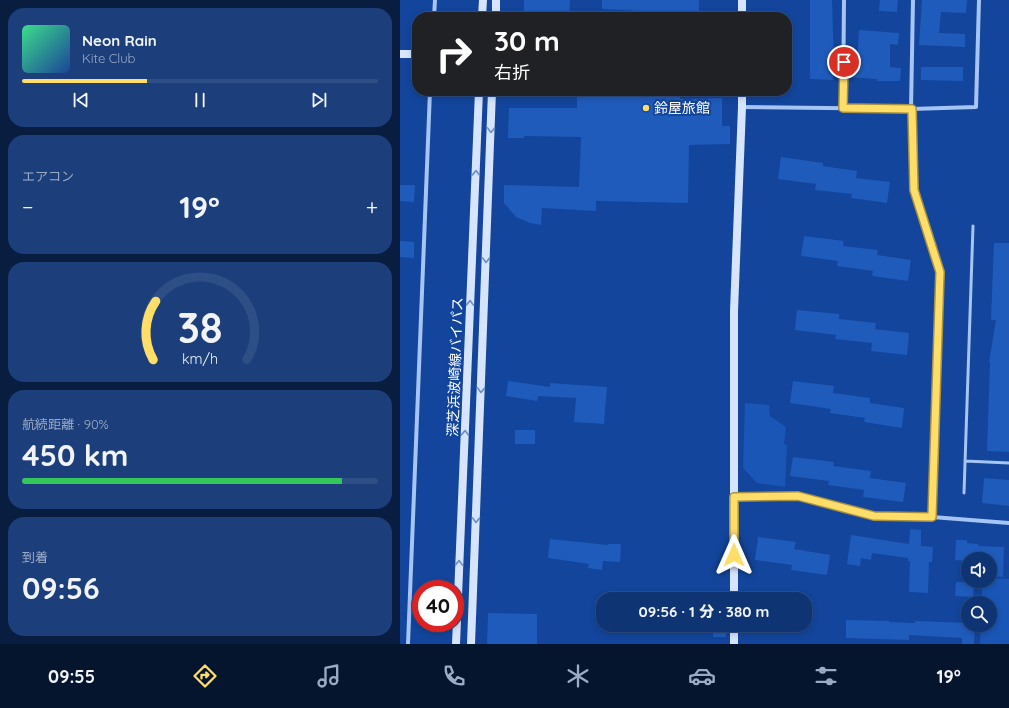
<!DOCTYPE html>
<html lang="ja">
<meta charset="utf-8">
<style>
:root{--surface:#0e3474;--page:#1c3f7c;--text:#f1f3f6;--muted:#9baac5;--line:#2e4f86;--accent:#ffdd69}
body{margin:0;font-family:Quicksand,"Noto Sans JP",sans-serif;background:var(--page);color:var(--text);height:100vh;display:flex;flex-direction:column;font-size:15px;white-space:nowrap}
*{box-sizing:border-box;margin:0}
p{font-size:13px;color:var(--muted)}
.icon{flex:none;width:22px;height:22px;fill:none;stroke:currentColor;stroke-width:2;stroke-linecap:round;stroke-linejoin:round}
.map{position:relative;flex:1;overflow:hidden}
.panel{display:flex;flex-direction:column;gap:8px;padding:8px;background:#081d40;width:400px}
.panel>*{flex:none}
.guide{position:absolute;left:12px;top:12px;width:380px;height:84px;border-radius:16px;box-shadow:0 2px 6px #0003,0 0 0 1px var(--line);background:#202124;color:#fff;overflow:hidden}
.fabs{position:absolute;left:561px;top:552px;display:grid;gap:8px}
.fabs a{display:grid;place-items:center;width:36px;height:36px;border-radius:50%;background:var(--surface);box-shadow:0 2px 6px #0003,0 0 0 1px var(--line);font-size:20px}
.speed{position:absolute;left:12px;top:580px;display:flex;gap:8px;font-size:20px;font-weight:700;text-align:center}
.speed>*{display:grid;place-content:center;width:52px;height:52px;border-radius:50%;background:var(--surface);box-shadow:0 2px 6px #0003,0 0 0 1px var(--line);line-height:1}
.speed .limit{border:6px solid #d22;background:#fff;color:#111}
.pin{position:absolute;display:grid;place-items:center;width:34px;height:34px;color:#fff;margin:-17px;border:2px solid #fff;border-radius:50%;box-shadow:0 1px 4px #0007}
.me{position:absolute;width:44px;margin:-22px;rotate:0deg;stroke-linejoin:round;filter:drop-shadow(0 0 3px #0008)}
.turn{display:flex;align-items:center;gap:14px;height:84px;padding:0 16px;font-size:18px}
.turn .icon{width:52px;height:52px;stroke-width:2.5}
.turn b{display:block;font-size:28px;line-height:34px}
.big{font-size:30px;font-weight:800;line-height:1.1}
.panel .widget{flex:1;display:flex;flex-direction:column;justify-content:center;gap:6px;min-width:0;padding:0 14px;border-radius:16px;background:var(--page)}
.panel .dial{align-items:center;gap:0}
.dial svg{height:104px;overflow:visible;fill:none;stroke:var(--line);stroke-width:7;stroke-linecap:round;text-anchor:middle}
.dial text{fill:var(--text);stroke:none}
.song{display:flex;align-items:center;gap:12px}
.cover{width:48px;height:48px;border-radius:6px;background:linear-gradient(135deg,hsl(150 70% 55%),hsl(220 70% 35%))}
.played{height:4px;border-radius:2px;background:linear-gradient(90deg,var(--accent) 35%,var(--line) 35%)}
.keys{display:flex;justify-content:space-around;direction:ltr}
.heat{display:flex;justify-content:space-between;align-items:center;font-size:22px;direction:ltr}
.charge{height:6px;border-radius:3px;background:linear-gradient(90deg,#34c759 90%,var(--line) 0)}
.trip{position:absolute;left:196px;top:592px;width:216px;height:40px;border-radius:16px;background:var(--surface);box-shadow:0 2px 6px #0003,0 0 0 1px var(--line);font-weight:800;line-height:40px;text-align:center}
.tabs{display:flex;height:64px;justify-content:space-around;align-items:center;background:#06152e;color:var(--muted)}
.tabs .icon{width:28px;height:28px}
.tabs .on{color:var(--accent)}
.tabs b{font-size:18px;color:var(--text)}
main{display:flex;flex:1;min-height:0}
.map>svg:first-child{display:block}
</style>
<main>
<section class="panel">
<div class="widget">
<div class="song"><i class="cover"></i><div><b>Neon Rain</b><p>Kite Club</p></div></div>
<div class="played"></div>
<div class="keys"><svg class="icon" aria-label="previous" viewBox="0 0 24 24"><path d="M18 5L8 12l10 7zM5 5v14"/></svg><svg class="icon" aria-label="pause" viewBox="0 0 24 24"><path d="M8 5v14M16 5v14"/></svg><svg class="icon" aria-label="next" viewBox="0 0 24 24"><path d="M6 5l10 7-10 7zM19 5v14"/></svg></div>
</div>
<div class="widget"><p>エアコン</p>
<div class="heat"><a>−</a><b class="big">19°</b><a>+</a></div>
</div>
<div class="widget dial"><svg viewBox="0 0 100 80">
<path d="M14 69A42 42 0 1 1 86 69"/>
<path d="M14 69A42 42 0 0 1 16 24" stroke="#ffdd69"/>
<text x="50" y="56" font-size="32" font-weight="700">38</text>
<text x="50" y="72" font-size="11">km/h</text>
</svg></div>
<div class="widget"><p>航続距離 · 90%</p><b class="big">450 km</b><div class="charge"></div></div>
<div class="widget"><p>到着</p><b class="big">09:56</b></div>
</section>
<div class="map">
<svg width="609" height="644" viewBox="0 0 609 644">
<rect width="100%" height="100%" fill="#12459b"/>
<path fill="#1956b6" d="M345,403l24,2 1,11 16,11 -2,17 3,1 -2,42 -28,-4 -14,-15z
M590,578l19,1v65h-29l1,-19h9v-22h-8v-22h8z"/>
<path fill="#1f5bbb" d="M124,0h46l-1,17h-45z
M202,0h97v14l-97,-5z
M410,0h22l2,65h6v12l-7,-1v4l-23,-1z
M480,0h18l-1,12 -18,-1z
M522,0h45l-1,13 -25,-1 -2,21 26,1v13l-46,-2z
M459,30l40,3 -1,12 -8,-1v23l11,1 -1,13h-23v-2l-30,-2v-11h10z
M521,67h42v14l-42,-1z
M177,91h103v8l42,-1v28h8v18l-41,1 -1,58 -92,-2v10l-54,-3 -1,17 -11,-2 -14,-6 -12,-14v-18l75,2 2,-50 -57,-1v2h-16l1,-30h68z
M381,157l42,6v3l34,5 -1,7 34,4 -3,21 -36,-5 1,-4 -37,-4 1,-6 -38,-5z
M0,185h15l-1,17 -14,-1z
M404,236l40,5 -1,5 35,4 -1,5 34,5 -3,21 -36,-5 1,-5 -36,-5 1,-5 -37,-5z
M0,241l14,1v16l-14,-1z
M594,243h15v209l-22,-1 3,-89h-1l7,-42h-5z
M397,310l42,4v5l37,4 -1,6 34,4 -2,22 -36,-4 1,-8 -37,-4 1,-4 -41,-5z
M108,381l42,6v-4l57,4 -3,37 -30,-2 2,-24 -38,-2 -1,5 -31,-5z
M393,381l41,5 -1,7 37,5v5l34,5 -2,20 -38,-6 1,-4 -35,-5 1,-4 -41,-6z
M115,430h20v14h-20z
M393,457l41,5 -1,4 38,5 -1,7 36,5 -3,19 -40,-5 1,-7 -36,-5 1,-4 -39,-5z
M584,478l25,2v26l-27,-3z
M510,529l11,1v16l12,1 -1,15h-3l-1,31 -19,-1 1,-31h-2v-3l-36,-5 -1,7 -10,-2 -1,8 -13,-2 4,-29 58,9z
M358,537l38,5 -2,7 36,6 -3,20 -36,-5 1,-5 -37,-5z
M150,539l58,6v-1h13l-1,18 -17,-1 -1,9 -14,-2 1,-4 -41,-6z
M556,540h11v3l11,1v2l26,1 -1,30 -13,-1v-17h-22v2l-13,-1z
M556,582l18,1 -1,14 -18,-1z
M88,613l49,1v30h-50z
M446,620l43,1v1l26,1v-2l53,2v2h7l-1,19h-12v-6l-53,-3v5l-63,-2z
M314,625h12v12h-13z"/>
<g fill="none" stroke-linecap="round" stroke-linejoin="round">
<path stroke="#a6c4f4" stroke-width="3" d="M565,461l44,2
M564,493l9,-267"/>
<path stroke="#a6c4f4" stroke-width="4" d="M513,0l-2,109 3,81 26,82 -8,245
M34,17l1,-17
M342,107l169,2 65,-2 3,-107
M443,108l1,-108
M334,497h64l76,19 58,1 77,6
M8,644l22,-553"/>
<path stroke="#d6e4fd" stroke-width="8" d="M82,17l1,-17
M96,17v-17
M342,17v-17
M0,54h17
M334,599v-288l8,-204v-16
M56,644l23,-553
M71,644l21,-553
M334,644v-19"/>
</g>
<defs><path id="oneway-chevron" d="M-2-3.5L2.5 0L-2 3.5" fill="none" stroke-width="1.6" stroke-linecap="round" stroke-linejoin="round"/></defs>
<g stroke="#6a8dc7">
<use href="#oneway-chevron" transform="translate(91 130) rotate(92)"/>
<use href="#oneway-chevron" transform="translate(76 173) rotate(-88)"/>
<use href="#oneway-chevron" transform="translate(86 260) rotate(92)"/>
<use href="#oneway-chevron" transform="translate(70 303) rotate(-88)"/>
<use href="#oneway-chevron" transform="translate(81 390) rotate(92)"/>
<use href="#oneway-chevron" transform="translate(65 433) rotate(-88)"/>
<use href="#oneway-chevron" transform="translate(76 520) rotate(92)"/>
<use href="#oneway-chevron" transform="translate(59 563) rotate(-88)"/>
</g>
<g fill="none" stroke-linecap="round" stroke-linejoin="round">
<g stroke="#a69044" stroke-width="10">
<path id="route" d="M334,555v-58l64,-1 76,20 58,1 8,-245 -26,-82 -2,-81 -69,-1 1,-46"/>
</g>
<use href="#route" stroke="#ffdd69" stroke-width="7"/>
</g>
<circle fill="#ffdd69" stroke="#12459b" stroke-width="1.5" cx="246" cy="108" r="4"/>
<g text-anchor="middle" stroke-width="4" stroke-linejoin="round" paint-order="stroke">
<g font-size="14" fill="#fff" stroke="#12459b" text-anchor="start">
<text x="254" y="113">鈴屋旅館</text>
</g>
<g font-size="14" fill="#fff" stroke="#12459b">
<text transform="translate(55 367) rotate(-88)" y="5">深芝浜波崎線バイパス</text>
</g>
</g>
</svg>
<div class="fabs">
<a><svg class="icon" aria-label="sound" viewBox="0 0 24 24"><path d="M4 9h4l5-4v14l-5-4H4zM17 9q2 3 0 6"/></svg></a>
<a><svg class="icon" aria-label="search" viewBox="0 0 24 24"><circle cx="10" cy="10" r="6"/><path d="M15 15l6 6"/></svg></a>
</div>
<div class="speed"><div class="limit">40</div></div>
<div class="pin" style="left:444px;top:62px;background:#d93025"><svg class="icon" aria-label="arrive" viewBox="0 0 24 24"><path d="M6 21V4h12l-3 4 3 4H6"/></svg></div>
<svg class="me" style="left:334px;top:555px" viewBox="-20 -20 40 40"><path d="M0-17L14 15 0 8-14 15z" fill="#ffdd69" stroke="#fff" stroke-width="4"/></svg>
<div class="trip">09:56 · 1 分 · 380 m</div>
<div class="guide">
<div class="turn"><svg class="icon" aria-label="right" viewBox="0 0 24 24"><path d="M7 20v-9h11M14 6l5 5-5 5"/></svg><div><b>30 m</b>右折</div></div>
</div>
</div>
</main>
<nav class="tabs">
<b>09:55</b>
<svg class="icon on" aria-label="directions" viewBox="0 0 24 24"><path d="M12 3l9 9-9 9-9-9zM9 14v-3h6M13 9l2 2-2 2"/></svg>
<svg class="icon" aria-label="music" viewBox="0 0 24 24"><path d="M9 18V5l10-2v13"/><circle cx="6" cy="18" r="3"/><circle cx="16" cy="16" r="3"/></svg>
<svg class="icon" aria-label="phone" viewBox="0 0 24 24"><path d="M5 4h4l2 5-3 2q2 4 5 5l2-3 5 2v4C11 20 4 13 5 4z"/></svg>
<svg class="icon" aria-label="climate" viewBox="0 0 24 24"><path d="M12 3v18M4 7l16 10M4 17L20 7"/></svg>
<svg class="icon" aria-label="car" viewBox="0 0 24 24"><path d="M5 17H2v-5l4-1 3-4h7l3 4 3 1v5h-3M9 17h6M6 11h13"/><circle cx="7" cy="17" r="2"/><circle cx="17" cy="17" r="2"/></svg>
<svg class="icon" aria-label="filters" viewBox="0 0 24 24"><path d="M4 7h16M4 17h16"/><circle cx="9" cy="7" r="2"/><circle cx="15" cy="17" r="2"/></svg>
<b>19°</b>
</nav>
